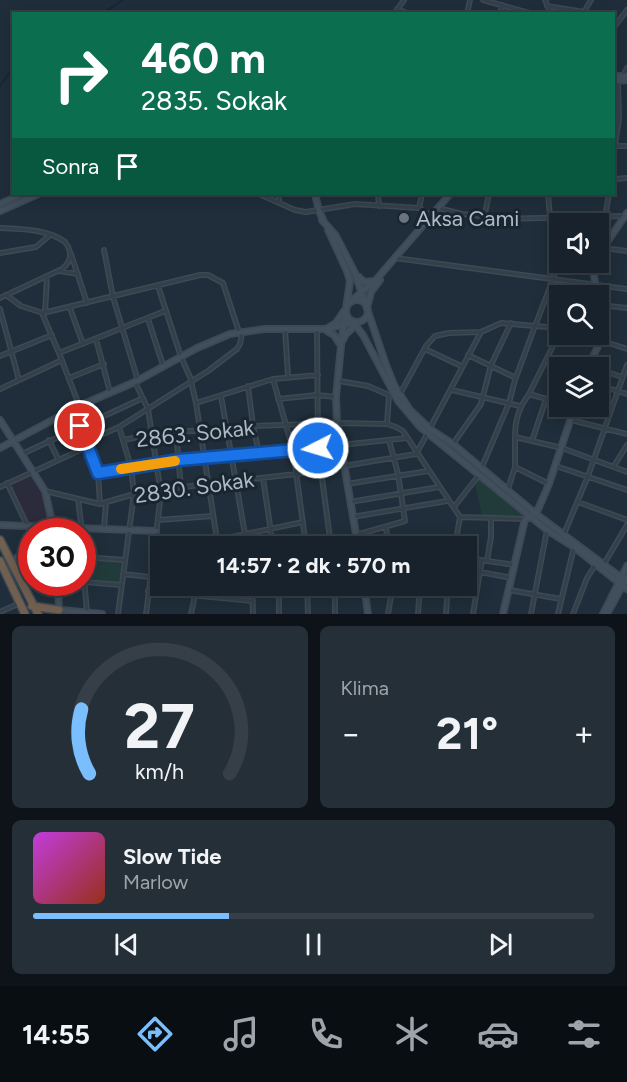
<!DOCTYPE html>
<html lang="tr">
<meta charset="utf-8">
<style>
:root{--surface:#17222c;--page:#242f38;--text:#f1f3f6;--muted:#9ea4a9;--line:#363f48;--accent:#7bbefe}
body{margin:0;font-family:Figtree,sans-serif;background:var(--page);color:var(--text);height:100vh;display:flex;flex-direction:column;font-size:22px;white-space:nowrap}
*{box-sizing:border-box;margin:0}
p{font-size:20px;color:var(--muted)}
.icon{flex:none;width:33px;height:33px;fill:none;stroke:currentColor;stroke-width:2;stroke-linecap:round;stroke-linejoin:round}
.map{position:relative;height:614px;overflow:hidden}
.drawer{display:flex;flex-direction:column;gap:12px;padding:12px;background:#0d1318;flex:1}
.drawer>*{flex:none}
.hud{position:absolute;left:12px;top:12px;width:603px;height:183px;border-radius:0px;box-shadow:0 3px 15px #0003,0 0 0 2px var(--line);background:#0b6e4f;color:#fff;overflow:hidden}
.controls{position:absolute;left:549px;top:213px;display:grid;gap:12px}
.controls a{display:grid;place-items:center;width:60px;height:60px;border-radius:0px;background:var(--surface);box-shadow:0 3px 15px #0003,0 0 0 2px var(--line);font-size:30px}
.speed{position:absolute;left:18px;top:518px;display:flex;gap:12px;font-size:30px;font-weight:700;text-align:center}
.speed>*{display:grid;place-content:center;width:78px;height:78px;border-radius:50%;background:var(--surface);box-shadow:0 3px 15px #0003,0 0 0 2px var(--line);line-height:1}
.speed .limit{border:9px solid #d22;background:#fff;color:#111}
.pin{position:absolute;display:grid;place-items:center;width:51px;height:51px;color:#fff;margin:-26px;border:3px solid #fff;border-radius:50%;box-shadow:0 2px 6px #0007}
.me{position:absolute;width:66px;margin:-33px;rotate:265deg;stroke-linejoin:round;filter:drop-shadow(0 0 4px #0008)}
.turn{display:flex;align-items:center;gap:21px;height:126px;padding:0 30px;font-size:27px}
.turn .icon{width:78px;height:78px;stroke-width:2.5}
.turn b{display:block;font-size:42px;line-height:51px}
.then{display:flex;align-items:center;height:57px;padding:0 30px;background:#0003;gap:12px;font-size:22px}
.big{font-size:45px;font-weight:700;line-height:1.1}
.drawer .widget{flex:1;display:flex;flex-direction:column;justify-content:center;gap:9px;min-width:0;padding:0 21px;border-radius:9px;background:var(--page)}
.drawer .dial{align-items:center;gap:0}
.dial svg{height:156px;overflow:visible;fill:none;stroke:var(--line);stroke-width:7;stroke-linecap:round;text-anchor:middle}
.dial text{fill:var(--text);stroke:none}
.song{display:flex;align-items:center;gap:18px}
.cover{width:72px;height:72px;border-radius:9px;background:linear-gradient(135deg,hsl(290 70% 55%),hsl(10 70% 35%))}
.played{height:6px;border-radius:3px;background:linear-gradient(90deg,var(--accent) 35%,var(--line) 35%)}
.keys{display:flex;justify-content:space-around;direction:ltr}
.heat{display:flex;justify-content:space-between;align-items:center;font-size:33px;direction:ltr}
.drawer .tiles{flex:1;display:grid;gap:12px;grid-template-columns:1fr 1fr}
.widget:last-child{grid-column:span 2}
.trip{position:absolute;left:150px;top:536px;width:327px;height:60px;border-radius:0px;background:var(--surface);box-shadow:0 3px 15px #0003,0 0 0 2px var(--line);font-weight:700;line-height:60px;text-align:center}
.dock{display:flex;height:96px;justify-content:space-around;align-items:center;background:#090e12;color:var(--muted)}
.dock .icon{width:42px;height:42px}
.dock .selected{color:var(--accent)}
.dock b{font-size:27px;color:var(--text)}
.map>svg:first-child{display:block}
</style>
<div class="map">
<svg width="627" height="614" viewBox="0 0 627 614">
<rect width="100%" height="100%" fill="#1f2e3a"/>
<path fill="#2b2b3b" d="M29,475l17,26 4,25 -20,-1 -20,-41z"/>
<path fill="#213b3b" d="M479,479l44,34 -2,4 -39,-2 -7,-31z
M88,559l32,2 2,2 -3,21 -34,-3v-20z"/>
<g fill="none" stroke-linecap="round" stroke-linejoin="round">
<path stroke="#132738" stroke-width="1.5" d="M101,14l22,-14
M0,86l14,-20"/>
<g stroke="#3d4954" stroke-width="6">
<path id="street" d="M483,0l50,14
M545,0l6,14
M547,6l37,6
M397,9l13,5
M394,14l10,-14
M467,14l3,-14
M500,14l2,-9
M583,14l8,-14
M614,27l13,-17
M623,76l4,-8
M614,146h13
M614,151l5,-32 -1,-38
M614,179l13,-1
M259,194l36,16 11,2 49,-8 64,4
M378,194l1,12
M422,194l-3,14 11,7
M609,194l-7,41 1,13 24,3
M279,203v-9
M438,208l24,6 21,2 2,-3 4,-19
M484,215l9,4 132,-3
M0,228c21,1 48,1 65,14 8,10 6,20 -3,27l-62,29
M104,250l9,47 25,84
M0,253l36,-6 14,-12
M71,254l16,49
M395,258l232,31
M59,271l19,3
M158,286l23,71 9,20 6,26 22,143
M6,295l15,11 22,7 157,-38h8l15,8 16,49
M600,305l27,3
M70,308l13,36
M0,309l19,71
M42,313l17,40
M45,313l2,-37
M148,319l15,46
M285,329l3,47
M317,330l1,118 13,98
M581,334l46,15
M96,339l14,53
M425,349l36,17
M468,355l46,22 1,3 -6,23 -27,64
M0,356l52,-21
M598,369l24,8
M69,378l35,-14
M273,379l20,71 13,96
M515,380l20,-54 25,2
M339,381l29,5 21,9 -2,29
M135,382l13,27 13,85 -15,120
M598,385l29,9
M248,386l5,40 6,27
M0,389l62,-29
M452,390l68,16
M400,394l26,-48 9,-10 14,-3 32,-1 20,-9 34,3 20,-52 -7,-80
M529,394l31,-62
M221,396l26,150
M278,399l39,-4 19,2
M196,403l77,-24 45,-4
M560,403l-31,-9c-10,14 -14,25 -14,43l47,11 65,24
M79,405l-20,-52 106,-42
M571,420l56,14
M80,426l7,15
M430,428l51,-96
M176,432l5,56
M49,440l9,19
M124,440l27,-6 102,-8 84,-3 50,1 9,3 7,4 57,86 -5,29
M87,441l32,-14 89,-56 29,-22 3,-5 2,-11
M532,441l14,-42 6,-3 8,-23
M453,444l28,-40 10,-39 20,-42
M341,445l66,-7
M89,447l9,26 2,31
M22,454l121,-56
M556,466l71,24
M614,466l13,-21
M515,467l34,17
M98,473l81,-13 139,-12
M263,478l10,68
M7,483l20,42
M347,484l81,-13
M0,487l89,-41
M508,489l7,-22v-30
M45,491l55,13 34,-10 23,-4 139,-16 120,-20 11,-20
M78,499l4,32
M350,502l89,-15
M578,502l49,18
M454,507l25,-32
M352,517l95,-16
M460,517l65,2
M158,520l55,-4
M386,527l2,19
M104,529l2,-27
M564,534l24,-58 39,-111
M356,535l49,-14 -7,-47 -9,-34
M155,545l62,-5 86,-18
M324,546h7
M82,556l5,56
M83,557l42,3
M466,558l49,7
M487,561l4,-24v-19
M604,564l23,-39
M480,572l32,6
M123,574l27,3
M84,582l37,3
M225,585l2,13
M252,585l1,29
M279,585v29
M307,585l1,29
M335,587l19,-2
M509,590l52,9
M148,591l105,10
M308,593h28
M0,612l18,-8
M118,614l16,-120 -3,-27 -12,-40
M191,614l4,-19
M335,614v-29
M388,614l5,-29
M418,614l2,-29
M446,614l2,-29
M473,614l9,-54
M531,614l16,-84
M558,614l16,-67
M573,614l14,-36 9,-14"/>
</g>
<g stroke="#3d4954" stroke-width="8">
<path id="secondary" d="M614,76h13
M614,81l13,-1
M315,194l4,17 5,11
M0,204l23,-10
M0,211l38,-17
M322,220l14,16 19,37 31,92 9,22 15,23 20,19 23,15 83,70 91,68
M328,230l19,41 3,10 -8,55 -6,61 1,26 21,123
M598,258l3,-7 26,-38
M597,262l-3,13 3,21
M359,277l5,5 11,-1
M346 311a11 11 0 1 1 22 0a11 11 0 1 1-22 0Z
M351,301l24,-20 75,-87
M368,304l3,-12 9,-12
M352,321l11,14 35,66 22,26 127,103 27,17 53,42
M328,328l8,-5 8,-12
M327,331l7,4 5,8
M343,340l3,-6 11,-10
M588,368c14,-31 19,-33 10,-67
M0,420l45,71 9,40
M0,448l79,-42 56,-24 62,-34 33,-14 35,-5h64l17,-6 9,2
M0,525l156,6
M11,561l21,-12
M58,582l1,28
M364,585l4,29
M61,610l41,4
M503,614l22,-95 11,-5 13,-30 26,-78
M603,614l24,-48
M607,614l20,-37"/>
</g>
<g stroke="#3e4a55" stroke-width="10">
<path id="highway" d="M0,540l38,74
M0,561l25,53
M32,606l27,4"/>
</g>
<use href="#street" stroke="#33404a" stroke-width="3"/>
<use href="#secondary" stroke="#414f5d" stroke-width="4.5"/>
<use href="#highway" stroke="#715f50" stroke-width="7"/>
</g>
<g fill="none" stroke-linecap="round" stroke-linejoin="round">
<g stroke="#114b97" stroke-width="15">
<path id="route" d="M80,426l18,47 81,-13 139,-12"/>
</g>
<use href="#route" stroke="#1a73e8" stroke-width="10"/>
<path stroke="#f59e0b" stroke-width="10" d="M121,469l54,-8"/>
</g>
<circle fill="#6b7280" stroke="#19252f" stroke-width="2" cx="404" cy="218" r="6"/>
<g text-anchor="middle" stroke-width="6" stroke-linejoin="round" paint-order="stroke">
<g font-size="22" fill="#aebac7" stroke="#19252f" text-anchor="start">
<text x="416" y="226">Aksa Cami</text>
</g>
<g font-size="22" fill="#aebac7" stroke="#19252f">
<text transform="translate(195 433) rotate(-6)" y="8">2863. Sokak</text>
<text transform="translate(194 487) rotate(-8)" y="8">2830. Sokak</text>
</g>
</g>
</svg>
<div class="controls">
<a><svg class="icon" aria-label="sound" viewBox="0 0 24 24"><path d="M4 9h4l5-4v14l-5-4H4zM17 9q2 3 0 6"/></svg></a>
<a><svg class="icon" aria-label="search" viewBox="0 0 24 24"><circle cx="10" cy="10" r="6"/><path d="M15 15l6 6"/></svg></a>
<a><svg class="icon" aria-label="layers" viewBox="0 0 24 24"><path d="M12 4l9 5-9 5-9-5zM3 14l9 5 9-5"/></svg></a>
</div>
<div class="speed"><div class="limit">30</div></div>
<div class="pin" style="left:80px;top:426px;background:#d93025"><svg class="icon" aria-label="arrive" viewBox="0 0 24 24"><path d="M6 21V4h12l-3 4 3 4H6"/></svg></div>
<svg class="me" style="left:318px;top:448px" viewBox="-20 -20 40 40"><circle r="17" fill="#1a73e8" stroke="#fff" stroke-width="3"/><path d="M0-11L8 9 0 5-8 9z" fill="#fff"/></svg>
<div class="trip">14:57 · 2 dk · 570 m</div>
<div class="hud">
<div class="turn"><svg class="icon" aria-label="right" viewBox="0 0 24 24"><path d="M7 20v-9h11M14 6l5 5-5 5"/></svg><div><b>460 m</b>2835. Sokak</div></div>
<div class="then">Sonra<svg class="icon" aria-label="arrive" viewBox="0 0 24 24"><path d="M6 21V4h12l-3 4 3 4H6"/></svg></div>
</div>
</div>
<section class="drawer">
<div class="tiles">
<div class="widget dial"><svg viewBox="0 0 100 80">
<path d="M14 69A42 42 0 1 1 86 69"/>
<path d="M14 69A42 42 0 0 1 10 36" stroke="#7bbefe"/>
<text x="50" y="56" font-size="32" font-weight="700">27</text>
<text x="50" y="72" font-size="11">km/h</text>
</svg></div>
<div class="widget"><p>Klima</p>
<div class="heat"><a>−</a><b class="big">21°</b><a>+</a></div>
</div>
<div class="widget">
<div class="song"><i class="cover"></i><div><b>Slow Tide</b><p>Marlow</p></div></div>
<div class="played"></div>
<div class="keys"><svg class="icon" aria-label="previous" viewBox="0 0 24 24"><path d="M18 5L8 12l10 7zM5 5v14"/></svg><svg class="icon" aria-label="pause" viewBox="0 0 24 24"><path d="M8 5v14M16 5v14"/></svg><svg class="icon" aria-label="next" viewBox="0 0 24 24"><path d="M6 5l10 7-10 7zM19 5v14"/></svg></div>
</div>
</div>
</section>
<nav class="dock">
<b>14:55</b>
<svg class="icon selected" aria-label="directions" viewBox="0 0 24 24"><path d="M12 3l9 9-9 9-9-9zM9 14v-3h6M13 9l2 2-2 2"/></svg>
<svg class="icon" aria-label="music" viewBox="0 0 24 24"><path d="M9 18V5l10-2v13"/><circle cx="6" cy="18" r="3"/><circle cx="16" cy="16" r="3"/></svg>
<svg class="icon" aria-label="phone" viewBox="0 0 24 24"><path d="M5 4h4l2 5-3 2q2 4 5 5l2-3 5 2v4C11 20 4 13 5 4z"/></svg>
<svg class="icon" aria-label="climate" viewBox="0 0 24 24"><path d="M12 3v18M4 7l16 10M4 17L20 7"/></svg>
<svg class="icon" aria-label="car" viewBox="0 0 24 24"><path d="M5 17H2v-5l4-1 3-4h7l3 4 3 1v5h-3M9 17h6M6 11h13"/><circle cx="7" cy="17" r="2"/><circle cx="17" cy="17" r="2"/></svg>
<svg class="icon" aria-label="filters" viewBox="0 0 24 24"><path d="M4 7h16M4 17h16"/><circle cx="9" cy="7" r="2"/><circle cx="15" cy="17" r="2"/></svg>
</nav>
